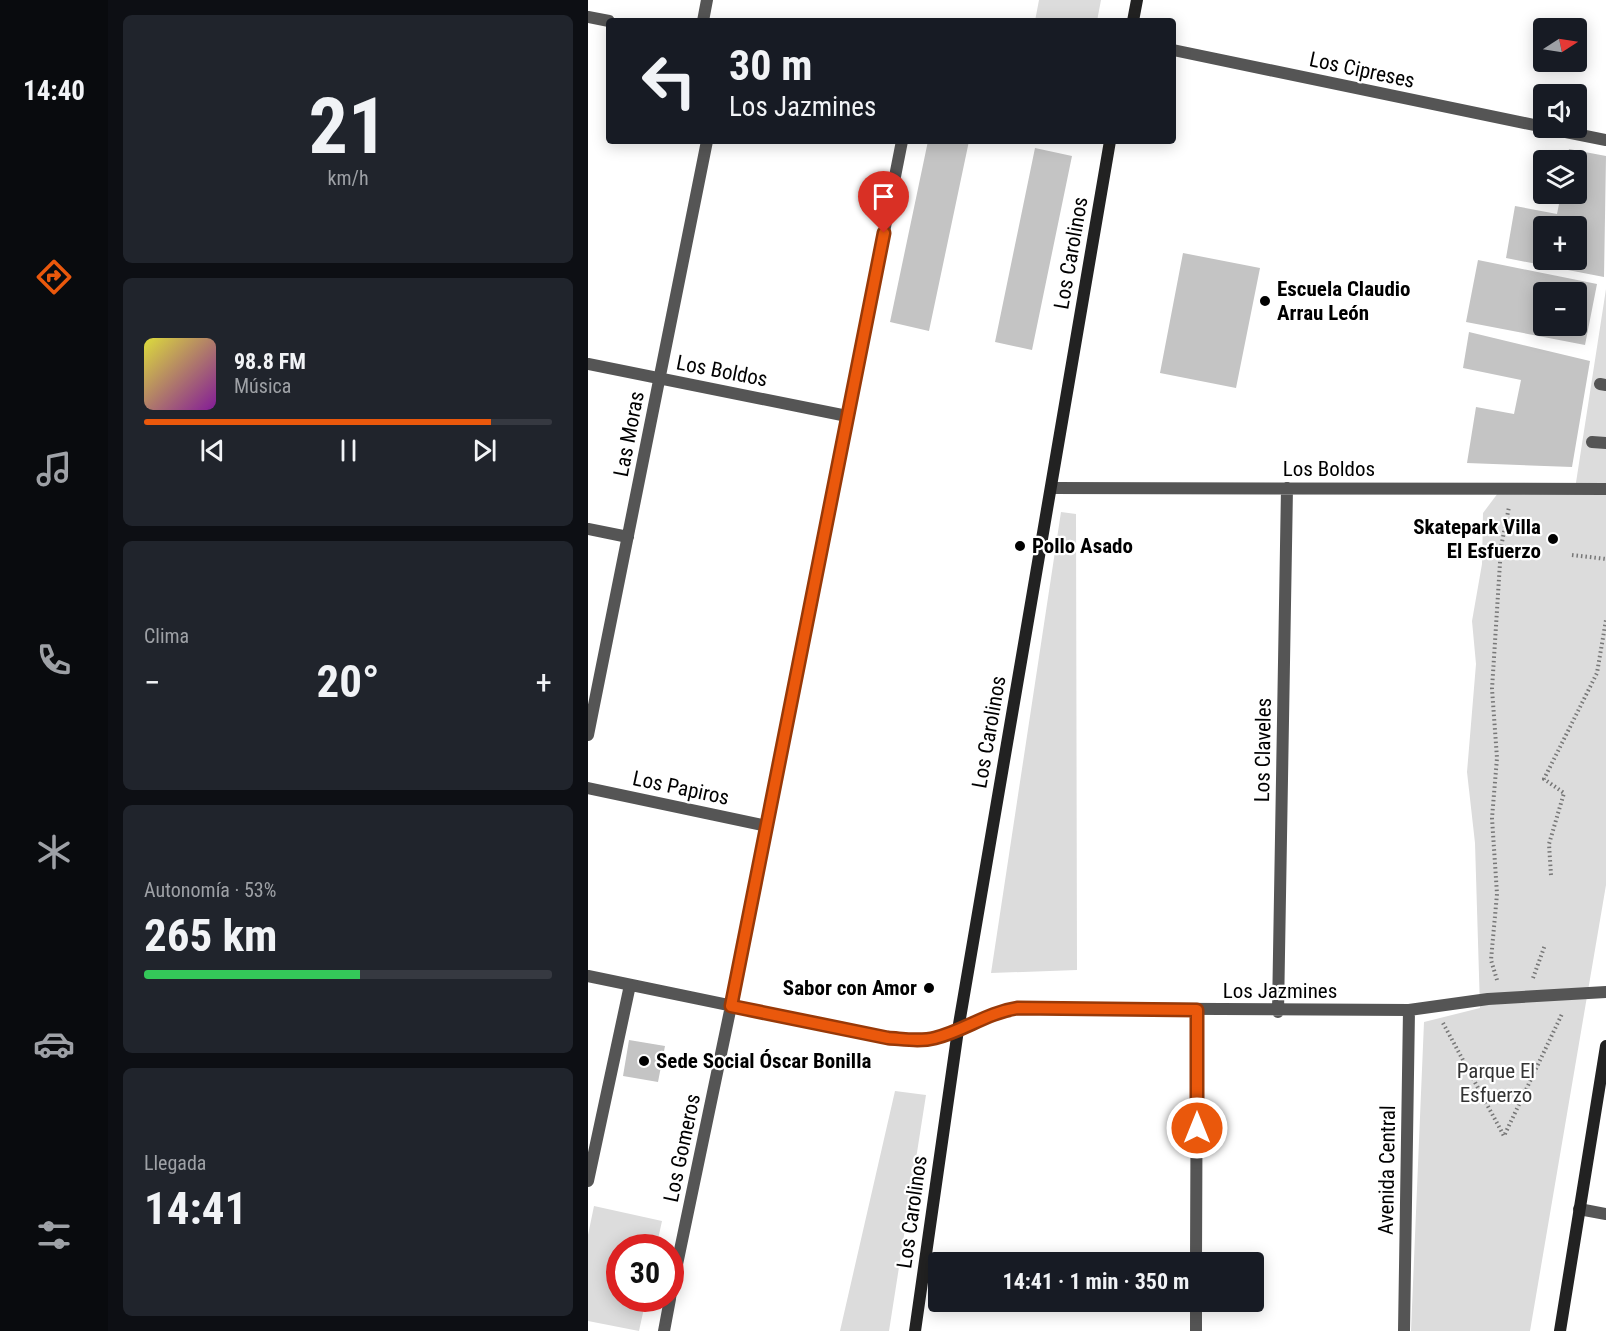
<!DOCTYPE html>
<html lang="es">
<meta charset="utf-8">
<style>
:root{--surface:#171b24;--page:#20242c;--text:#f1f3f6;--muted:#9ea1a6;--line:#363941;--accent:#ea580c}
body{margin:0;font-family:"Roboto Condensed",sans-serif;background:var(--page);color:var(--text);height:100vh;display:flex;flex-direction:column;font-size:22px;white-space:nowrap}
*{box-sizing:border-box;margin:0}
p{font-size:20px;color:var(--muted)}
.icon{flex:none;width:33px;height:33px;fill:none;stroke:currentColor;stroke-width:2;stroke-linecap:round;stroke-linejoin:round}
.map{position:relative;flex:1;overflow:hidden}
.sheet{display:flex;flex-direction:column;gap:15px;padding:15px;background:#0d0f14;width:480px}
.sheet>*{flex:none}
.hud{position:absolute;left:18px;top:18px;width:570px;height:126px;border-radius:6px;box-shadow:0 3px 15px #0003;background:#171b24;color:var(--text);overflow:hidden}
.needle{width:39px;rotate:78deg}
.tools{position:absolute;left:945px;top:18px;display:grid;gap:12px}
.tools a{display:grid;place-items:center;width:54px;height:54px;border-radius:6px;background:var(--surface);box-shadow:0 3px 15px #0003;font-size:30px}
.speed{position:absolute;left:18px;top:1234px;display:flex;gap:12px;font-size:30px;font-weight:700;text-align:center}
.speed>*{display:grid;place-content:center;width:78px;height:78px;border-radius:50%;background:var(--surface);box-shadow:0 3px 15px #0003;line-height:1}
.speed .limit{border:9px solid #d22;background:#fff;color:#111}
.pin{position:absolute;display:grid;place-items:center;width:51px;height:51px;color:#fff;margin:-62px -26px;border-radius:50% 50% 50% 0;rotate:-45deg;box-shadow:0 0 6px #0007}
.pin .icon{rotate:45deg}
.me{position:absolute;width:66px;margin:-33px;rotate:0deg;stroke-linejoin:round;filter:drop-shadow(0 0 4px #0008)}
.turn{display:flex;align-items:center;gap:21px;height:126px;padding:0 24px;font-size:27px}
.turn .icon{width:78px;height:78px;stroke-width:2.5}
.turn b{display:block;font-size:42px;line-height:51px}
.big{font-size:45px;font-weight:700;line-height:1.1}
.sheet .card{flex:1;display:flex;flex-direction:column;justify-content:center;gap:9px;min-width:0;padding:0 21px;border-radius:9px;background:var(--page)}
.sheet .dial{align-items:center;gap:0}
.dial b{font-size:78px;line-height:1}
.song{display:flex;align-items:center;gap:18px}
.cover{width:72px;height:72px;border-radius:9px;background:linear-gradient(135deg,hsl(60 70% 55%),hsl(290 70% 35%))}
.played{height:6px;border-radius:3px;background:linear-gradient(90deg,var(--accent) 85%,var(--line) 85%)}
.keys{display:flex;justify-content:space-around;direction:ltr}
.heat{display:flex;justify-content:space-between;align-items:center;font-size:33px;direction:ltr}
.charge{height:9px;border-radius:4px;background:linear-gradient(90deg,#34c759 53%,var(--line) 0)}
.trip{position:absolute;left:340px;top:1252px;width:336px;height:60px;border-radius:6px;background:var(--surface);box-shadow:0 3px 15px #0003;font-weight:700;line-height:60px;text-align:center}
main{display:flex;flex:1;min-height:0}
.tab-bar{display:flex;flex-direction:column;width:108px;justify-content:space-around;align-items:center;background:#090b0e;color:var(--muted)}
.tab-bar .icon{width:42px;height:42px}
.tab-bar .active{color:var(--accent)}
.tab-bar b{font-size:27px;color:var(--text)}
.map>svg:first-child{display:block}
</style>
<main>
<nav class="tab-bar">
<b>14:40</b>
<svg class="icon active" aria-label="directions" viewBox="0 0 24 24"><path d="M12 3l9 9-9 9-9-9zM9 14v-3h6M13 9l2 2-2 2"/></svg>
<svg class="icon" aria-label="music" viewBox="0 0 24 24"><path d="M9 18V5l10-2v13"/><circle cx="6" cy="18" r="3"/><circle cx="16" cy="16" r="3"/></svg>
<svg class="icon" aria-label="phone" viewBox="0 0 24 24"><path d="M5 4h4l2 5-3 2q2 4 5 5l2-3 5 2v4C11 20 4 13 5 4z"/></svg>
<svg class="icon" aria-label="climate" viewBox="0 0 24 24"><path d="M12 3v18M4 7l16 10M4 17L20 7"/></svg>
<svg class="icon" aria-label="car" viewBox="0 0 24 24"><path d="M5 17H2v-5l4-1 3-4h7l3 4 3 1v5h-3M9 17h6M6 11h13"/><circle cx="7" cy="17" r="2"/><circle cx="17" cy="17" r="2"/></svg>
<svg class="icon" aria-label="filters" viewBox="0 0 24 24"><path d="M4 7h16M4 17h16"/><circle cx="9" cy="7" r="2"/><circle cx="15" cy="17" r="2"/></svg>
</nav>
<section class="sheet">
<div class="card dial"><b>21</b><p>km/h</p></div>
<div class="card">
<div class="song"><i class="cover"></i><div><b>98.8 FM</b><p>Música</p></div></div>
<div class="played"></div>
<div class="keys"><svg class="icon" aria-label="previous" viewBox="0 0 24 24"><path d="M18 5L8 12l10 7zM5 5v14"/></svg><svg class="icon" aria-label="pause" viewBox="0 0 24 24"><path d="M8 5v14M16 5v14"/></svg><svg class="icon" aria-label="next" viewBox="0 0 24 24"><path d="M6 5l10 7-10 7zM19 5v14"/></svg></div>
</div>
<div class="card"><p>Clima</p>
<div class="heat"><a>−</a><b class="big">20°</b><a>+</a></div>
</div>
<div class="card"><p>Autonomía · 53%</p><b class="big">265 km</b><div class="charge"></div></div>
<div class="card"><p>Llegada</p><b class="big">14:41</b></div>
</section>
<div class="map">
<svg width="1018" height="1331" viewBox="0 0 1018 1331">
<rect width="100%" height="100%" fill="#fff"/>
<path fill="#dcdcdc" d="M451,0h62l-4,21h-62z
M1018,289v596l-76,446h-119l13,-309 56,-14 -5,-165 -8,-71 9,-108 -4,-43 10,-57 1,-51 18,-24h74z
M473,512l15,2 1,456 -86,3z
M307,1091l31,4 -37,236h-49z
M6,1206l68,15 -6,27h-36v51h26l-7,32 -51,-10v-86z"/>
<path fill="#c4c4c4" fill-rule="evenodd" d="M340,141h41l-40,190 -39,-9z
M447,148l37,8 -40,194 -37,-8z
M981,149l37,7 -2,121 -98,-19 9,-52 42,8 4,-20h15v-34h-9zM956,226h32v34h-32z
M595,253l77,15 -24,120 -76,-15z
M890,260l119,24 -12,61 -119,-23zM956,292h32v34h-32z
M881,332l121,29 -18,106 -105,-4 9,-56 38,7 7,-34 -58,-12z
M41,1040l36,6 -7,36 -35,-6z"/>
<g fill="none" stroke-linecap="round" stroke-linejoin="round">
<path stroke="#777" stroke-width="4" stroke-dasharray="1.5 3" stroke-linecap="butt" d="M984,555l34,4
M963,875l-2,-31 15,-51 -20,-14 53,-106 9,-53
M945,978l12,-33
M909,980l-6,-20 6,-66 -5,-76 5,-60 -5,-69 9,-142 8,-40
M855,1023l61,113 58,-122"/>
<path stroke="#555" stroke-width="12" d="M1004,442l14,1"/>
<path stroke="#555" stroke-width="12" d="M0,17l21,4
M115,21l4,-21
M585,50l371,77
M958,128l60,12
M0,364l259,52
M1012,384l6,1
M463,488l555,1
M0,529l40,8
M0,735l119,-594
M0,788l179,38
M0,976l300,62c16,1 32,3 47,0 31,-8 51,-25 84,-30l390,2 79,-11 118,-7
M690,1012l9,-524
M0,1181l42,-196
M991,1209l27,5
M608,1263l1,-253
M82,1298l61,-292 171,-865
M76,1331l6,-32
M608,1331v-29
M816,1331l5,-321"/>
<path stroke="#222" stroke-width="12" d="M545,21l4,-21
M327,1331l43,-301 152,-889
M972,1331l46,-285"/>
</g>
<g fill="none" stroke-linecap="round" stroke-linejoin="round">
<g stroke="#983908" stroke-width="15">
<path id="route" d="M296,233l-153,773 157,32c16,1 32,4 47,0 31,-8 51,-25 83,-30l179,2v118"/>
</g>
<use href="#route" stroke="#ea580c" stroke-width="10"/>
</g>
<g fill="#000" stroke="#fff" stroke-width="2">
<circle cx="677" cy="301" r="6"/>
<circle cx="965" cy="539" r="6"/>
<circle cx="432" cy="546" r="6"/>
<circle cx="341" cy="988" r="6"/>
<circle cx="56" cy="1061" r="6"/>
</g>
<g text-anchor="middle" stroke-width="4.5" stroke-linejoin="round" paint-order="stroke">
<g font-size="21" fill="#000" stroke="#fff">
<text transform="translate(774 70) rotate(12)" y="7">Los Cipreses</text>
<text transform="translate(483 253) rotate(-80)" y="7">Los Carolinos</text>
<text transform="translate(134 371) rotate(11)" y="7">Los Boldos</text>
<text transform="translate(41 434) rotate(-79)" y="7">Las Moras</text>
<text x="741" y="476">Los Boldos</text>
<text transform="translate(401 732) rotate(-80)" y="7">Los Carolinos</text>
<text transform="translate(675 750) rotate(-89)" y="7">Los Claveles</text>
<text transform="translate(93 788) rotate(12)" y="7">Los Papiros</text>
<text x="692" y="998">Los Jazmines</text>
<text transform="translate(94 1148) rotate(-78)" y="7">Los Gomeros</text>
<text transform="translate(799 1170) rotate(-89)" y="7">Avenida Central</text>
<text transform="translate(324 1212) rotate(-82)" y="7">Los Carolinos</text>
</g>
<g font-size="21" font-weight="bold" fill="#000" stroke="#fff" text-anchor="start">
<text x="689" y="296">Escuela Claudio<tspan x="689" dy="24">Arrau León</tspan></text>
<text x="953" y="534" text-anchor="end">Skatepark Villa<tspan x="953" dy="24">El Esfuerzo</tspan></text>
<text x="444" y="553">Pollo Asado</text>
<text x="329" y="995" text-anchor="end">Sabor con Amor</text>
<text x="68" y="1068">Sede Social Óscar Bonilla</text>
</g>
<g font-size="21" fill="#333" stroke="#fff">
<text x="908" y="1078">Parque El<tspan x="908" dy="24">Esfuerzo</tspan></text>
</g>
</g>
</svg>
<div class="tools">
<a><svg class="needle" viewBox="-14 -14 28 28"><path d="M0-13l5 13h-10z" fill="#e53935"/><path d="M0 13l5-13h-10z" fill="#9ea1a6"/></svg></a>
<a><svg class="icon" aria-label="sound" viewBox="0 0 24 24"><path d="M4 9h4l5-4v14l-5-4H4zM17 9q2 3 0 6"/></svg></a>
<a><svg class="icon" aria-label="layers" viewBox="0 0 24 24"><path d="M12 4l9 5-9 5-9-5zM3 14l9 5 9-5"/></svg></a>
<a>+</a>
<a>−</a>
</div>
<div class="speed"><div class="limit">30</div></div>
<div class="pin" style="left:296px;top:233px;background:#d93025"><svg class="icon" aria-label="arrive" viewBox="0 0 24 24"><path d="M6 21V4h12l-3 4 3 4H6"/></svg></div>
<svg class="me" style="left:609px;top:1128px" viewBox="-20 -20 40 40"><circle r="17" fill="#ea580c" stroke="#fff" stroke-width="3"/><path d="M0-11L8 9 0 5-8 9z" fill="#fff"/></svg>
<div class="trip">14:41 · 1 min · 350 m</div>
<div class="hud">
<div class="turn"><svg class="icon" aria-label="left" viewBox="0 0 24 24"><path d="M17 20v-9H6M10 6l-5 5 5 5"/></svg><div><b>30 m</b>Los Jazmines</div></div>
</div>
</div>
</main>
